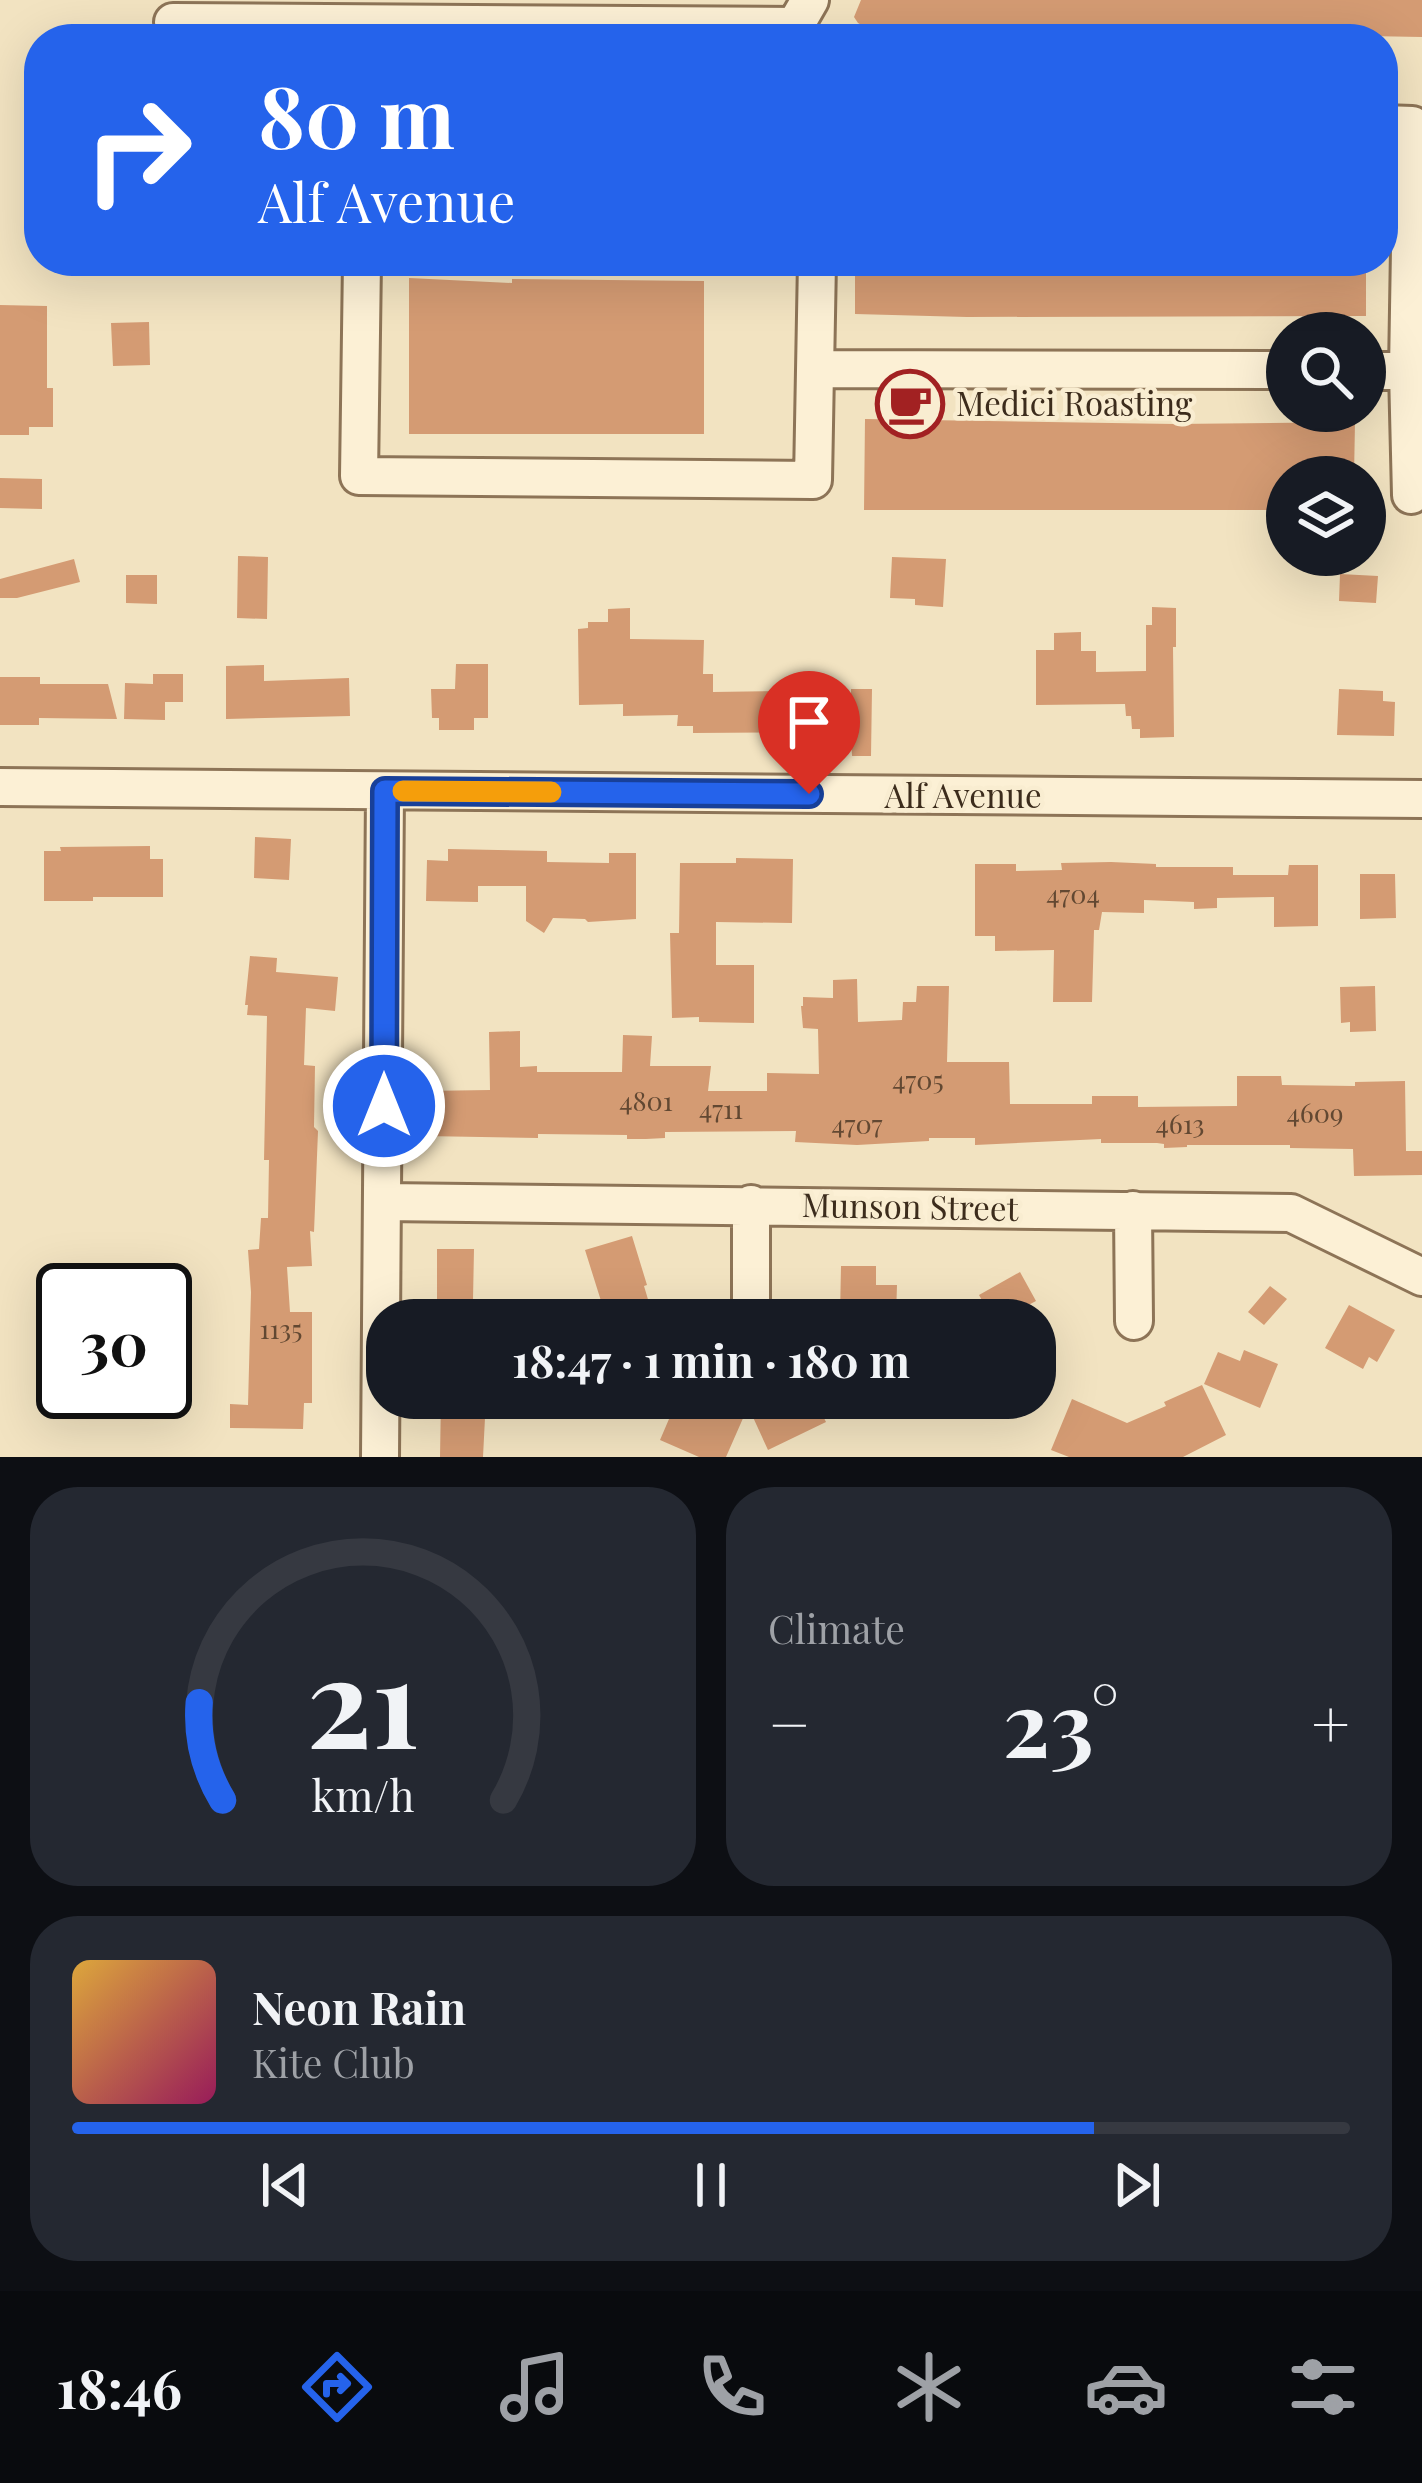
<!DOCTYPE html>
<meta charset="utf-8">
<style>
:root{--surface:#171b24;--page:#242831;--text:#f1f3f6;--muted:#9ea1a6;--line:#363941;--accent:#2563eb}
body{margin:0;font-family:"Playfair Display",serif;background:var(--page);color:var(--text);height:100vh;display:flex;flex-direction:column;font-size:45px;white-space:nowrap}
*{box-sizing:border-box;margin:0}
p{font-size:39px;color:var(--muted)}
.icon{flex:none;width:66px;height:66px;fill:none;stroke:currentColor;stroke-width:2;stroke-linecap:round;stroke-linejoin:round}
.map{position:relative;height:1457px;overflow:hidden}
.drawer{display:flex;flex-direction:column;gap:30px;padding:30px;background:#0d0f14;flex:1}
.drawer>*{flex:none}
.hud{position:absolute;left:24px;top:24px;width:1374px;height:252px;border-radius:48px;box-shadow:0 12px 48px #0002;background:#2563eb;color:#fff;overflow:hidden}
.tools{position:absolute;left:1266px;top:312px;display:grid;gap:24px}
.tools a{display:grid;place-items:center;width:120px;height:120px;border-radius:50%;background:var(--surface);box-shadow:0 12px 48px #0002;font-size:60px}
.speed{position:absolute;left:36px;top:1263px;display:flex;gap:24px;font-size:60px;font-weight:700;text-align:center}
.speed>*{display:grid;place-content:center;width:156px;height:156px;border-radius:50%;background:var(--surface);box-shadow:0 12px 48px #0002;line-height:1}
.speed .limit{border:6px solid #111;border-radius:18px;background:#fff;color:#111}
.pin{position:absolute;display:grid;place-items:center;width:102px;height:102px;color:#fff;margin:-123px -51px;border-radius:50% 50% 50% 0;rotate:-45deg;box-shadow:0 0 12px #0007}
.pin .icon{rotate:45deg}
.me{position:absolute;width:132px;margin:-66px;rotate:0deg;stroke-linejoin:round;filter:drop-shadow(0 0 9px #0008)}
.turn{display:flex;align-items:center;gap:42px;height:252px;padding:0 36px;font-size:54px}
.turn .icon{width:156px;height:156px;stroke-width:2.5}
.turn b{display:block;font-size:84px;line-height:102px}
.big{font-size:90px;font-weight:700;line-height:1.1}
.drawer .tile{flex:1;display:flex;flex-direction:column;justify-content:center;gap:18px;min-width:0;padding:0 42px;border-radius:48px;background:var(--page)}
.drawer .dial{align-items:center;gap:0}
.dial svg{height:312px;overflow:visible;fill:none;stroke:var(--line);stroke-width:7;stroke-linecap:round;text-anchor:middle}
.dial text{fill:var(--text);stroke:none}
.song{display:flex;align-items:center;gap:36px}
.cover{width:144px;height:144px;border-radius:18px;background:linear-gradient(135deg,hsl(40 70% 55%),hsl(330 70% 35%))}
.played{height:12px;border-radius:6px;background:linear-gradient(90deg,var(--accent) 80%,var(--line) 80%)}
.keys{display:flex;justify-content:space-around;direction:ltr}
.heat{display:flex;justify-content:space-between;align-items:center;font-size:66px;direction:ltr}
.drawer .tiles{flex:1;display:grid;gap:30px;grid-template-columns:1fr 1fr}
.tile:last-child{grid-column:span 2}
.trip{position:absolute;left:366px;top:1299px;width:690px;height:120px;border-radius:48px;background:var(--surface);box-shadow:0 12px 48px #0002;font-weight:700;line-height:120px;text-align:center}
.tabs{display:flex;height:192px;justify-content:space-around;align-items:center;background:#090b0e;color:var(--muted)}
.tabs .icon{width:84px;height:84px}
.tabs .active{color:var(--accent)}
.tabs b{font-size:54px;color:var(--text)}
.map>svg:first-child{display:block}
</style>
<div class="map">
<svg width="1422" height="1457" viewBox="0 0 1422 1457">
<rect width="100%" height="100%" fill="#f2e3c1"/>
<path fill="#d49b73" d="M861,0h561v37l-557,-10 -7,-4 -4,-6z
M855,261h511v55l-399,1 -112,-3z
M409,278l103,5v-4l192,2v153h-295z
M0,305l47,1v82h6v39h-24v8h-29z
M149,322l1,43 -37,1 -2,-43z
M865,419l310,5 180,-2 -1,55h-67v33h-423z
M0,478l42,1v30l-42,-1z
M238,556l30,1 -1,62 -30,-1z
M892,557l54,2 -3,48 -28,-2v-6l-25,-1z
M74,559l6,23 -63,16h-17v-19z
M1340,574l38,2 -2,27 -37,-2z
M126,575h31v29l-31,-1z
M1152,607l24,1v39h-3l1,90 -34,1v-9h-8l-1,-13h-5l-1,-12 -89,1v-55h18v-17l27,-1v19h15v21l50,-1v-46h6z
M630,608v31l74,1 -1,34h10v18l75,-1v11h63v-13h21l-1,67h-19l-1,-19h-36v-5l-122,1v-7h-16l1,-11 -55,1v-12l-44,1 -1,-76 10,-1v-6h20v-13z
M456,664h32v54h-14v12h-35v-12h-7l-1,-29h24z
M264,665v16l85,-3 1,38 -124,3v-53z
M153,674h30v28h-18v18l-41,-1 1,-36 28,1z
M0,677h40v7h68l9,35 -78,-1v7h-39z
M1339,689l44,2v10l12,1 -1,34 -57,-1z
M255,837l36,2 -2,41 -35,-2z
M150,846v13h13v38h-70v4h-49v-50h17l-1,-4z
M448,849l99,2v11l62,1v-10h27v66l-48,3 -3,-3 -32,-1 -9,15 -18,-12v-35h-48v16l-52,-1 1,-41 21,1z
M736,858l57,1 -1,64 -76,-1v43h38v58l-55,-1v-5l-27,1 -2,-85h9l1,-70h56z
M1111,862l45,2v3h77v8h55l1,-10h29v61l-44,1v-30l-57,1v10l-23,1v-7l-50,-2v13l-42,-1 -3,18h-5l-2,72h-39l1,-52 -59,1v-15h-20v-72h41v7l46,-1 -1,-7z
M1360,874h35l1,44 -36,1z
M250,956l27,2 -1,14 62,5 -3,34 -29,-3 -2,57 11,1 -1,61 4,4 -4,101 -4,-1 2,35 -25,1 3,45h22v91h-8l-1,26 -73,-1v-24l18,1 3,-113 -3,-42 11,-1 2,-31h7l1,-58h-5l3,-144 -20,-1 1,-10h-3z
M857,979l1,43 44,-2 1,-18h13l1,-16h32l-2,76h62l1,42h82v-8h46v11l99,-1v-30h44l1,9 73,1v-4l50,-1 1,70h16v24l-68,1 -1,-27 -63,-1v-3h-103v2l-23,1v-4l-7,-1h-56v-4l-126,6v-7h-46v3l-72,4 -62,-3 1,-11 -131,1v6l-19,1h-19v-4l-89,-1v4l-114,-2v-45l66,-1 -1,-58 31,-1v36l17,-1v6h85l1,-37 29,1 -2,30h61l-3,25h59v-18l52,1 -1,-45 -15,-1 -2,-22h2v-9l30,1v-18z
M1375,986l1,45 -26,1v-10l-9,1 -1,-36z
M632,1236l15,49 -3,1 9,30 -14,4h-32l-22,-70z
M437,1249h37l-1,51 -36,-1z
M841,1266h35v19h21l-1,32 -56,-1z
M1020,1272l16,29 -36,19h-7l-14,-25z
M1270,1286l17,13 -23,26 -16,-13z
M1349,1305l46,25 -18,32 -8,-5 -6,12 -38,-21z
M1244,1350l34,14 -18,44 -56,-24 14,-32 22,9z
M1202,1385l24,50 -43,22h-114l-18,-7 21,-51 55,24 39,-17 -2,-4z
M441,1398h45l-3,59h-43z
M678,1398h24l42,18 -18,41h-27l-39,-17z
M787,1398h27l12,24 -58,28 -16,-35z"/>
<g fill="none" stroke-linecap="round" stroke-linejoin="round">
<g stroke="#8d7457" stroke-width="42">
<path id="minor" d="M173,22l622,4 15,-26
M1383,124l29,1 -4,246 3,124
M362,261l-3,215 454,4 4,-219
M816,369l471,1
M1365,371h57
M0,787l1422,12
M384,1202l907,11 131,64
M1133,1210l1,111
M751,1307v-103
M380,1457l5,-666"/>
</g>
<use href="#minor" stroke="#fcf0d5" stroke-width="36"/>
</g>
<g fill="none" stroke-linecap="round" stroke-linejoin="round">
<g stroke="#184099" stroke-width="30">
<path id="route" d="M384,1106l1,-315 424,3"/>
</g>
<use href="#route" stroke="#2563eb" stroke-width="21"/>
<path stroke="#f59e0b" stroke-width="21" d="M403,791l148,1"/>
</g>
<defs>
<g id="cafe-ring" transform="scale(3.45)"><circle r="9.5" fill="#f9edd1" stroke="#a22122" stroke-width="1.5"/><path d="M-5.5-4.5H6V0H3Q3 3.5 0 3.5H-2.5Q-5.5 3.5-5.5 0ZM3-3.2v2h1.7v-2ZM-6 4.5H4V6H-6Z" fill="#a22122"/></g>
</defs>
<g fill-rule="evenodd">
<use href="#cafe-ring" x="910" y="404"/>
</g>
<g text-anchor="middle" stroke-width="9" stroke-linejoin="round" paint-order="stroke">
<g font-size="27" fill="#624832">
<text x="1073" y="904">4704</text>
<text x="918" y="1090">4705</text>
<text x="646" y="1111">4801</text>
<text x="721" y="1119">4711</text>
<text x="1315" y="1123">4609</text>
<text x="857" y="1134">4707</text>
<text x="1180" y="1134">4613</text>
<text x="281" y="1339">1135</text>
</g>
<g font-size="33" fill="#3c2c1c" stroke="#f9edd1" text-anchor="start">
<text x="956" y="416">Medici Roasting</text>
</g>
<g font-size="33" fill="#3c2c1c" stroke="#f9edd1">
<text x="963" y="808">Alf Avenue</text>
<text transform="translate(910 1207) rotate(1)" y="12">Munson Street</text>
</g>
</g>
</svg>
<div class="tools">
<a><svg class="icon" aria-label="search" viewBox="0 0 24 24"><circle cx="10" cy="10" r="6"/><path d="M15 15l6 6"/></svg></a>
<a><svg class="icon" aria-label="layers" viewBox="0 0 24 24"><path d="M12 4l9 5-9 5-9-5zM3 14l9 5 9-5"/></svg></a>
</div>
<div class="speed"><div class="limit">30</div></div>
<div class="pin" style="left:809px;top:794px;background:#d93025"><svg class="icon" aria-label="arrive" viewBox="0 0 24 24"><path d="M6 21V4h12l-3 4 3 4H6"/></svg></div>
<svg class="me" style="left:384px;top:1106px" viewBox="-20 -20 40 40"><circle r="17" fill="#2563eb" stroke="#fff" stroke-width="3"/><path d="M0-11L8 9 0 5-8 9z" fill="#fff"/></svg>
<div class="trip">18:47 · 1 min · 180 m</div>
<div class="hud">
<div class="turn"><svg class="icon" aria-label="right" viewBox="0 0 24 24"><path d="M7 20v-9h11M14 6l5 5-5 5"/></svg><div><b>80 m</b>Alf Avenue</div></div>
</div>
</div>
<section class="drawer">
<div class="tiles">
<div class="tile dial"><svg viewBox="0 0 100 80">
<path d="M14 69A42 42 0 1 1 86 69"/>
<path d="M14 69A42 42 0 0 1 8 44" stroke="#2563eb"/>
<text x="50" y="56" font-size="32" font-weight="700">21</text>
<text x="50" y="72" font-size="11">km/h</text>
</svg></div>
<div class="tile"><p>Climate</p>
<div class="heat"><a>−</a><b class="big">23°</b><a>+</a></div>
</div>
<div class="tile">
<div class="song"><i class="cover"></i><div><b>Neon Rain</b><p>Kite Club</p></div></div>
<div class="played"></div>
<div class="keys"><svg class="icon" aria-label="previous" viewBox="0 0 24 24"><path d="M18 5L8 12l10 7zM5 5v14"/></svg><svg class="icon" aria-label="pause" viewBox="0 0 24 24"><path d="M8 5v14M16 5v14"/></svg><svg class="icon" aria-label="next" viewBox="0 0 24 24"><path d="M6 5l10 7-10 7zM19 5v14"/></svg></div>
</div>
</div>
</section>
<nav class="tabs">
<b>18:46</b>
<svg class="icon active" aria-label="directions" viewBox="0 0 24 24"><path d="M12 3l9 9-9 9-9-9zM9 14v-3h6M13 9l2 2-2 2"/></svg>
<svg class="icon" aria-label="music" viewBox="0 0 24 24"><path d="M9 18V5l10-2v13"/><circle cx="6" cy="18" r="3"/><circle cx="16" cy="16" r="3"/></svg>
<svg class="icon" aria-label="phone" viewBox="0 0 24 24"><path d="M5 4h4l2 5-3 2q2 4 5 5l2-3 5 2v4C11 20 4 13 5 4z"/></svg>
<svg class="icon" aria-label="climate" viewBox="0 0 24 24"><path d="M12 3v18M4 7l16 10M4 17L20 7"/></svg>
<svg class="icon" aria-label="car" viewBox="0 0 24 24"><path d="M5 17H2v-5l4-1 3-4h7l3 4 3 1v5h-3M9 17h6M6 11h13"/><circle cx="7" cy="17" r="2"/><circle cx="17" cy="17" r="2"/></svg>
<svg class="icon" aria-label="filters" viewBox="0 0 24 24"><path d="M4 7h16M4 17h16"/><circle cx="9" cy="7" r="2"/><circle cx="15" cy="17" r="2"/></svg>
</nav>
